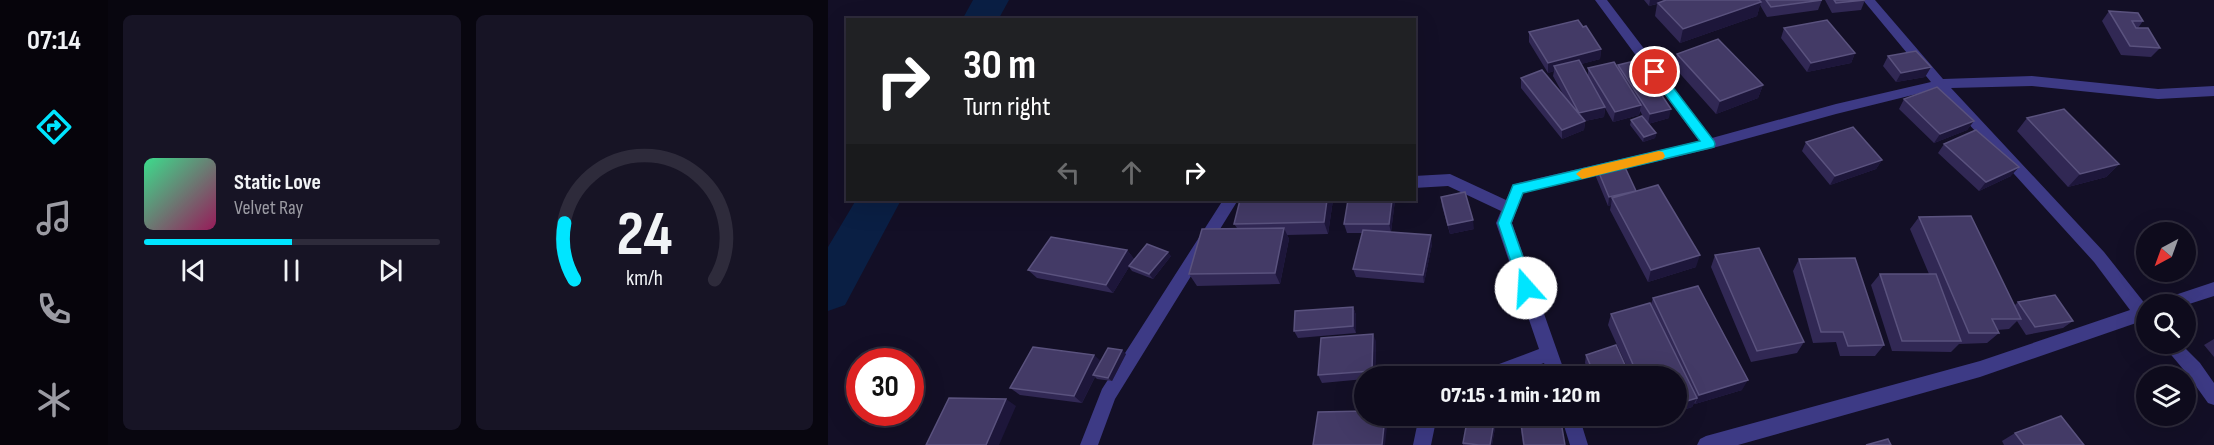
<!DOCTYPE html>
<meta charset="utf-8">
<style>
:root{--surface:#0e0b1c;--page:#171425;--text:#f1f3f6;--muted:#9b9ba3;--line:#2e2b3b;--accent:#00e5ff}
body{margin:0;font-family:"Sofia Sans Condensed",sans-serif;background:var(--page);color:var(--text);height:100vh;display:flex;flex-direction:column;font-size:22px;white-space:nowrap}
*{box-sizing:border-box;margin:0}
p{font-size:20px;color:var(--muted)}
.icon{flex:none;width:33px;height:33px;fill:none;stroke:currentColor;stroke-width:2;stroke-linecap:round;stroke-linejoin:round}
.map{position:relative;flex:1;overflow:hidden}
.panel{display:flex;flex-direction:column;gap:15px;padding:15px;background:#08060f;width:720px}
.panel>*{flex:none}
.guide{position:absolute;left:18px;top:18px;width:570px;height:183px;border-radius:0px;box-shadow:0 6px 24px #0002,0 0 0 2px var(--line);background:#202124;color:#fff;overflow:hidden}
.needle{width:39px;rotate:221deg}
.fabs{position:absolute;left:1308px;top:222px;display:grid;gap:12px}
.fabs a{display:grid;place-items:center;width:60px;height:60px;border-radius:50%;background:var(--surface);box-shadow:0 6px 24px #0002,0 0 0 2px var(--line);font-size:30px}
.speed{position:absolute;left:18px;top:348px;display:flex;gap:12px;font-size:30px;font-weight:700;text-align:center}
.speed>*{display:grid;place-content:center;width:78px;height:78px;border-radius:50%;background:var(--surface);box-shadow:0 6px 24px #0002,0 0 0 2px var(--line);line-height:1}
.speed .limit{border:9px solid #d22;background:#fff;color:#111}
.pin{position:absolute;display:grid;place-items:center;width:51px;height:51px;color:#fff;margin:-26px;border:3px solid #fff;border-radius:50%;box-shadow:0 2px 6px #0007}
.me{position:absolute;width:66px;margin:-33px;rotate:341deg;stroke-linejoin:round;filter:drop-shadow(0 0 4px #0008)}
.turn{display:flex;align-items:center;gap:21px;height:126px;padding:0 18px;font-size:27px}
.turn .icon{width:78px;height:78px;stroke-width:2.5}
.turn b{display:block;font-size:42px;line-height:51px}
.lanes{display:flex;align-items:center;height:57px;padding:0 18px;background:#0003;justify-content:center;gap:30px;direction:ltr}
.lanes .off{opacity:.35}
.panel .tile{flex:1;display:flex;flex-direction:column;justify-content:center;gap:9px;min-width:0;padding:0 21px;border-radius:9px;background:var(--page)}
.panel .dial{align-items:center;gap:0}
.dial svg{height:156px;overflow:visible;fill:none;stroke:var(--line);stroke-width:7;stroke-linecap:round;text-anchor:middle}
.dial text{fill:var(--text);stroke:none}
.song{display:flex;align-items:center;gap:18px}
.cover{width:72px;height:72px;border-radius:9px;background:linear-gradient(135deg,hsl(150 70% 55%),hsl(330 70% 35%))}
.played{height:6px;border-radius:3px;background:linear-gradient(90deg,var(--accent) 50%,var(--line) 50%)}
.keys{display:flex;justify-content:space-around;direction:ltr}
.panel .tiles{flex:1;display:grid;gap:15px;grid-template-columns:repeat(2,1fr)}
.trip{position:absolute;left:526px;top:366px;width:333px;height:60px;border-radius:30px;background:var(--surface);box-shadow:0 6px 24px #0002,0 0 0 2px var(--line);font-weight:800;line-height:60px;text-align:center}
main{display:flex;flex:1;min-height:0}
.tab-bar{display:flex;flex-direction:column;width:108px;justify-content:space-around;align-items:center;background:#06040b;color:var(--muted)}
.tab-bar .icon{width:42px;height:42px}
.tab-bar .active{color:var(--accent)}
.tab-bar b{font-size:27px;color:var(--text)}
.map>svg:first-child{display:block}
</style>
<main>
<nav class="tab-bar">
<b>07:14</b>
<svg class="icon active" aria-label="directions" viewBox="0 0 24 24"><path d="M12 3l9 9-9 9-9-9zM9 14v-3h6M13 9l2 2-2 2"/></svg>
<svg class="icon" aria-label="music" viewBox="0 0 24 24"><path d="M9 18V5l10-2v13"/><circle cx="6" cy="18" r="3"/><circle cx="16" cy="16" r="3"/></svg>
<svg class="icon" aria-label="phone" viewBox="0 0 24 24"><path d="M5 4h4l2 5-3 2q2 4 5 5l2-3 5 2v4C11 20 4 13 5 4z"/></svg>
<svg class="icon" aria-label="climate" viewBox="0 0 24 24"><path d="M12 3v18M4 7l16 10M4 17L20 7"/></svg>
</nav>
<section class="panel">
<div class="tiles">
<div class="tile">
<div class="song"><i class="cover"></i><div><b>Static Love</b><p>Velvet Ray</p></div></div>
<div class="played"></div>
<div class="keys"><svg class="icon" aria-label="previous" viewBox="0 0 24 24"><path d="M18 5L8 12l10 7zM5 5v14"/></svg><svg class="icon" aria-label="pause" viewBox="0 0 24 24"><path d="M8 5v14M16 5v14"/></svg><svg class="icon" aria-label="next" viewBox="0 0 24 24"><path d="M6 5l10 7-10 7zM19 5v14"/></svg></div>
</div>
<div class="tile dial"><svg viewBox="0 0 100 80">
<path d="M14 69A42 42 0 1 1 86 69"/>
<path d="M14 69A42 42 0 0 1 9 40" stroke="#00e5ff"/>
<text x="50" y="56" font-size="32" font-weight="700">24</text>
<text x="50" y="72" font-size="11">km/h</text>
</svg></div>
</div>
</section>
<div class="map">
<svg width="1386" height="445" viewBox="0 0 1386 445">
<rect width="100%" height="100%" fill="#130f26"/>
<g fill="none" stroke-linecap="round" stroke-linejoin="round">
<path fill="#0a1f44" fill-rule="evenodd" d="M145,0h36l-11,20h-36z
M28,200h45l-56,105 -17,6v-64z"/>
<path fill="#3d3a85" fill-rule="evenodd" d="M767,0h12l105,138 124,-34 95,-22 -68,-82h12l68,79 89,-3 126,13 56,-3v10l-56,3 -126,-13 -81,2 153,164 42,53v20l-7,-3 -159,55 -242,68h-41l3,-6 6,-3 274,-75 150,-51 -36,-48 -157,-173 -101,25 -127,35 -186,44 -11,30 54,153h-17l-5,-13 -36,13h-27l2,-6 56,-21 -43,-126 5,-12 -53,-25 -34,2v-12l36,-2 56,26 7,-15 5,-2 181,-42z
M395,200h15l-123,199 -17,46h-18l22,-56z
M1386,282v14l-28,9 -25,-1 2,-5z
M1334,344h19l19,19 14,20v22l-6,-2 -20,-28z
M591,416h18l-6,29h-18z
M733,416h18l9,29h-18z"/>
</g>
<path fill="#312854" d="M816,0h178l-4,10 -51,7 -7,-12 -3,11 -77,27 -25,-27 2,-12 -8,2z
M997,0h40l-4,10 -29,3z
M1281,11l34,10 -5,7 22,20 -9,9 -30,-2 -19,-34z
M755,27l18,22 -1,10 -19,5 7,12v-8l30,1v-4l51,53 -21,6 8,9 -1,5 -12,4 -13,-17 1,-5 16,3 -7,-12 -1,4 -26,7 -8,-14 -1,9 -19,4 -1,9 -22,9 -41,-51v-10l43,18 -11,-20 1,-5 -6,2 -19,-31v-10z
M956,28l71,25 -4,10 -44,9 -26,-34z
M849,54l86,31 -5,13 -42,16 -42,-47z
M1060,56l43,11 -6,10 -29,5 -13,-16z
M1076,99l70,22 -7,9 -33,13 -35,-34z
M1199,118l92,46 -13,13 -38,10 -51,-56z
M978,142l76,18 -6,9 -46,16 -28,-34z
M1116,144l67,32 -32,15 -41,-38z
M769,168l39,23 60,76 -48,15 -38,-72 1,-5 -3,1 -12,-29z
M613,197l33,32 -24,5 -8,-28z
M412,200h93l-5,34 -41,1 2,4 -9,45 -83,2 -8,-12 48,-46 -3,-4z
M520,200h47l-4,32 41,12 -8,39 -68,-6 -3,-8 10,-36h-16l-3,-9z
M1091,217l95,89 4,-4 55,19 -10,7 -37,7 -9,-14 -8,8 -12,1 2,3 -12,10 -28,1 -8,8 -59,-1 -21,-66 9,-11h49l-19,-45z
M299,250l7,9 -2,4 39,-7 -18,23 -21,-8 -3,-4 -16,26 -76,-15 -9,-8z
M887,255l89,87 -7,11 -46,9 -40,-95z
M971,259l85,86 -9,11h-35l-4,-14 -23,1 -20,-72z
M825,298l89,92 -47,14 -1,-1 -2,4 -15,5v-36h-46l-23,-51 3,-11 40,-10z
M525,307l3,8v18l-58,5 -4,-7z
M1386,339v18l-10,-12z
M548,341l-1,35h-10v3l-43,4 -4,-8z
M298,354l-14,27 -15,-2 -2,-2 -13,26 -62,-8 -10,-7z
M758,355l44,21h-39l-6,-13z
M669,416l-5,29h-29v-2z
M691,416h41l5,29h-42z
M1187,433l69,12h-80l-2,-4z"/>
<path fill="#1d163a" d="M822,0h19l-20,6z
M933,2l-4,14 -77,27 3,-14z
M773,49l-1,10 -44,12 -2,-5v5l-6,2v-10z
M1027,53l-4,10 -44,9 4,-9z
M1103,67l-6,10 -29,5 5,-9z
M935,85l-5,13 -42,16 4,-13z
M813,105l-2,10 -26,7 2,-10z
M777,107l-1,10 -19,4 -1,9 -22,9v-9l17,-17z
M587,109l1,10 -2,7v-15z
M843,109l-2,9 -21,6 2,-10z
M1146,121l-7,9 -33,13 6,-9z
M828,133l-1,5 -12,4 1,-5z
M1054,160l-6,9 -46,16 5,-9z
M1291,164l-13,13 -38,10 12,-13z
M1191,167l-8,9 -32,15 7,-9z
M808,191l-24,7 -1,7 -3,1 1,-9z
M499,200h6l-5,34 -4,-12z
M564,200h3l-4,32 -2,-8z
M645,220l1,9 -24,5 -2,-9z
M456,228l5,11 -9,45 -5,-11z
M603,235l1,9 -8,39 -1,-8z
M299,250l7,9 -21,34 -7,-8z
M340,252l3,4 -18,23 -4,-5z
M872,255l-4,12 -48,15 3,-12z
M525,307l3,8v18l-3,-7z
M545,334l3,7 -1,35 -3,-5z
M294,350l4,4 -14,27 -4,-3z
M266,355l8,7 -9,13 2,2 -13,26 -8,-7z
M920,380l-6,10 -47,14 4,-9z
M869,398l-5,9 -15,5v-8z
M178,399l10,7 -17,39h-13z
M557,416h2l1,2 -3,27h-3z
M667,416h2l-5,29h-2z
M824,416h14l-16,4z"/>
<path fill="#433a66" stroke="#5a527e" stroke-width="1.5" d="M838,0h93l2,2 -78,27 -25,-26z
M938,0h56l-51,7z
M1006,0h31l-29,3z
M1281,11l29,2 5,8h-11l4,7h12l12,20 -30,-2z
M750,20l5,7 3,-1 15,23 -53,14 -19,-31z
M999,20l28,33 -44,10 -27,-35z
M890,39l45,46 -43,16 -43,-47z
M1088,51l15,16 -30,6 -13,-17z
M751,60l26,47 -26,6 -25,-47z
M810,60l33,49 -21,5 -32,-49z
M786,62l27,43 -26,7 -27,-44z
M714,70l43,51 -23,9 -41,-52z
M1109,87l37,34 -34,13 -36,-35z
M1236,109l55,55 -39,10 -53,-56z
M814,116l14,17 -12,4 -13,-17z
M1025,127l29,33 -47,16 -29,-34z
M1148,130l43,37 -33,15 -42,-38z
M795,163l13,28 -27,6 -12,-29z
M830,185l42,70 -49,15 -39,-72z
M637,192l8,28 -25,5 -7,-28z
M412,200h87l-3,22 -90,2z
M520,200h44l-3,24h-45z
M1143,216l50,103h-29l7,14h-30l-50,-116z
M456,228l-9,45 -86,1 13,-45z
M535,230l68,5 -8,40 -70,-6z
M223,237l76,13 -21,35 -78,-15z
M319,244l21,8 -19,22 -20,-8z
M931,248l45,94 -47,9 -42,-96z
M1027,258l29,87 -36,1 -5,-14h-22l-22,-73z
M1052,274h56l25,67h-59z
M870,286l50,94 -49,15 -46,-97z
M1227,295l18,26 -38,6 -17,-25z
M822,303l47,95 -20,6v-28h-39l-27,-62z
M525,307v19l-59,5 1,-20z
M545,334l-1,37 -54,4 3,-37z
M788,345l14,31h-35l-9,-21z
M205,347l61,8 -20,41 -64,-8z
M280,348l14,2 -14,28 -15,-3z
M726,374v2h-28z
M121,398l57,1 -20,46h-60z
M537,411v5h20l-3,29h-69l5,-33z
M640,416h27l-5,29h-11l-16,-2z
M692,416h40l5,29h-41z
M1233,416l23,29h-60l-9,-12z
M1060,439l3,6h-25z"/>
<path fill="#00e5ff" stroke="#0095a6" stroke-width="1.5" d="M827,68l4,1 55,72 1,3 -1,3 -191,46 -12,30 23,65 -2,4 -6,2 -5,-2 -23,-69 15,-38 187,-44 -49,-66v-6z"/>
<path fill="#f59e0b" d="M831,151l4,1 2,4 -2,3 -81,20 -6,-5 6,-5z"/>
</svg>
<div class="fabs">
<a><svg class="needle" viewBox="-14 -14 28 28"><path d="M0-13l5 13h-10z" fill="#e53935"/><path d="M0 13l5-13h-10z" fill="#9b9ba3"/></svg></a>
<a><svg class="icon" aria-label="search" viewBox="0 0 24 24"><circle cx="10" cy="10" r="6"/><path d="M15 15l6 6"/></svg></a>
<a><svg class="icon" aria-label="layers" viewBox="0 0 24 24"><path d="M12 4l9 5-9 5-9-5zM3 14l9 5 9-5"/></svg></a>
</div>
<div class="speed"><div class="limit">30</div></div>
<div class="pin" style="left:827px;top:72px;background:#d93025"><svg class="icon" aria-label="arrive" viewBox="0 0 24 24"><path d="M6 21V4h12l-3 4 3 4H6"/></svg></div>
<svg class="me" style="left:698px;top:288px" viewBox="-20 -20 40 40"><circle r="19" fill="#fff"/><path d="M0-13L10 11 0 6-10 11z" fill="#00e5ff"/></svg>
<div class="trip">07:15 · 1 min · 120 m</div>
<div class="guide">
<div class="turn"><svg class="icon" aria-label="right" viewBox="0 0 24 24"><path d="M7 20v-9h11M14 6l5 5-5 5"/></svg><div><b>30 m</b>Turn right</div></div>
<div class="lanes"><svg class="icon off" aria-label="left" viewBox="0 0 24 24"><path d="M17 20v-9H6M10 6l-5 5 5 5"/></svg><svg class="icon off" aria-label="ahead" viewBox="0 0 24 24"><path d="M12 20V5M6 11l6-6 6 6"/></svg><svg class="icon" aria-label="right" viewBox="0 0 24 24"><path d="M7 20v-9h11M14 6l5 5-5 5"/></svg></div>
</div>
</div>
</main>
